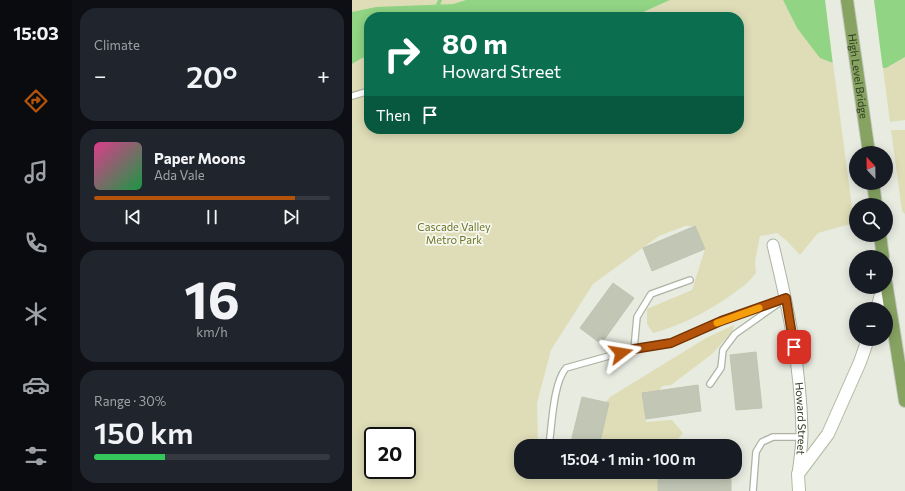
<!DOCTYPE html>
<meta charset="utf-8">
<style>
:root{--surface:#171b24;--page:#20242c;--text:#f1f3f6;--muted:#9ea1a6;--line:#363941;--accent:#b45309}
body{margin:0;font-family:Commissioner,sans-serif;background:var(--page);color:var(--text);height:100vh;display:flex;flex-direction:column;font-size:15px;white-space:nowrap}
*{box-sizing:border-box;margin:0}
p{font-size:13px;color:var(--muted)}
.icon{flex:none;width:22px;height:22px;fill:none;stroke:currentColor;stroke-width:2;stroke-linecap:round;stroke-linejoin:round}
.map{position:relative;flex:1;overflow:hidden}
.sheet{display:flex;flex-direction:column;gap:8px;padding:8px;background:#0d0f14;width:280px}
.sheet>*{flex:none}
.hud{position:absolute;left:12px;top:12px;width:380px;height:122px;border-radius:16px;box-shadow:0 2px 10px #0003;background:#0b6e4f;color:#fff;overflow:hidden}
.needle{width:26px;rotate:338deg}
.fabs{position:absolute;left:497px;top:146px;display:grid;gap:8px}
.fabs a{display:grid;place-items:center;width:44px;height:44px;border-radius:50%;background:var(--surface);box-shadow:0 2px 10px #0003;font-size:20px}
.speed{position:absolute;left:12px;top:427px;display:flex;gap:8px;font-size:20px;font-weight:700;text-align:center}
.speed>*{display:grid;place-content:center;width:52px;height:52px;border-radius:50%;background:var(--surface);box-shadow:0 2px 10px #0003;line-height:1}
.speed .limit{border:2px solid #111;border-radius:6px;background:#fff;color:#111}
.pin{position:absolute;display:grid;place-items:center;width:34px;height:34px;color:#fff;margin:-17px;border-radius:8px;box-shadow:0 2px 6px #0006}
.me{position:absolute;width:44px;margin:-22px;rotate:76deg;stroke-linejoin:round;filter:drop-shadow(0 0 3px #0008)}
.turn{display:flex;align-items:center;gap:14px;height:84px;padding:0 12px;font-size:18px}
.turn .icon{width:52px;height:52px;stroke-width:2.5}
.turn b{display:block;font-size:28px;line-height:34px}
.then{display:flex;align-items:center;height:38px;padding:0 12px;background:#0003;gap:8px;font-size:15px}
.big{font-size:30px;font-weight:600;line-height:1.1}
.sheet .tile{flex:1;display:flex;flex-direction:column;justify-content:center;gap:6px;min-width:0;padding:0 14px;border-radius:16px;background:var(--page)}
.sheet .dial{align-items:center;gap:0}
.dial b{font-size:52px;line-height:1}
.song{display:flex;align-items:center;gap:12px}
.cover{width:48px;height:48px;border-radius:6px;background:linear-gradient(135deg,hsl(330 70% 55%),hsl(140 70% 35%))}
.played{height:4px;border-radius:2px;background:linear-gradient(90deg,var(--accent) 85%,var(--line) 85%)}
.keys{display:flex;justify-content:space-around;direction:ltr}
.heat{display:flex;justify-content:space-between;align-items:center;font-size:22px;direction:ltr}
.charge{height:6px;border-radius:3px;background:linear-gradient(90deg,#34c759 30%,var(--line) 0)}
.trip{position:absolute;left:162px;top:439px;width:228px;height:40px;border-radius:16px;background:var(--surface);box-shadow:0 2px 10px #0003;font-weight:600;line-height:40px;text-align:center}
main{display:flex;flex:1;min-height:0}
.tabs{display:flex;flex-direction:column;width:72px;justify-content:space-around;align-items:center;background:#090b0e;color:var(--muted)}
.tabs .icon{width:28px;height:28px}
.tabs .on{color:var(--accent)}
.tabs b{font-size:18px;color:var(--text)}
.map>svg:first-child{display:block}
</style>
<main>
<nav class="tabs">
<b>15:03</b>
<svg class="icon on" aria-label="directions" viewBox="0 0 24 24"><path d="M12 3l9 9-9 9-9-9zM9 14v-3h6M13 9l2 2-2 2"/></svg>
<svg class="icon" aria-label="music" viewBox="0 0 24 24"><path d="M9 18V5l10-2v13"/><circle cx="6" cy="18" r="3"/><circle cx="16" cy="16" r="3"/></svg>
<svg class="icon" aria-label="phone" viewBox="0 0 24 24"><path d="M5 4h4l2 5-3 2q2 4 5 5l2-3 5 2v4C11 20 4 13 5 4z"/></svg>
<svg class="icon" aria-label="climate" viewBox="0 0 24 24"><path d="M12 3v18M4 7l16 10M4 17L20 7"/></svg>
<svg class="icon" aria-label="car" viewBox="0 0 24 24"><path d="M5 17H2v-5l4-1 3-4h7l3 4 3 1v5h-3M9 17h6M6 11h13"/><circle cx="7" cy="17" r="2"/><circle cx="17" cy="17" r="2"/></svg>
<svg class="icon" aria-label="filters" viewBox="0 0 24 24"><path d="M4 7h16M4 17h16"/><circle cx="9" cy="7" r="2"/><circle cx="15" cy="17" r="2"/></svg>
</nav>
<section class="sheet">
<div class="tile"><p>Climate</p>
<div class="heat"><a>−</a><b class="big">20°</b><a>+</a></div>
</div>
<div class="tile">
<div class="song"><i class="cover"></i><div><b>Paper Moons</b><p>Ada Vale</p></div></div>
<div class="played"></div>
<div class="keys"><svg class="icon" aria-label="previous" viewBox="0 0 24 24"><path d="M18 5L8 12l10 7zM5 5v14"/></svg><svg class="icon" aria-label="pause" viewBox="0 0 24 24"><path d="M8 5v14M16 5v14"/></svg><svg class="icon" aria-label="next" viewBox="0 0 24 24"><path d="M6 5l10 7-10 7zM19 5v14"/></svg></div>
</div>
<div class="tile dial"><b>16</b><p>km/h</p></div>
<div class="tile"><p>Range · 30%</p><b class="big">150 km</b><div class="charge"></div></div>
</section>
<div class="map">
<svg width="553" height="491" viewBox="0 0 553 491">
<rect width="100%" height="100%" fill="#e8ebe0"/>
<path fill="#deddb7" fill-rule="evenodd" d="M0,0h114l-13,4 -101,8z
M318,0h113l14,28 36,35 21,160 -36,10 -18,22 -13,-14 -10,-8 -17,3 -5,25 1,12c-5,6 -11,13 -18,17 -25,19 -55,35 -85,43l-6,-9v-15l45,-19 13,-41 -10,-23h-10l-26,10 -66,48 -42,66 -14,53 1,41 1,2h-18v26h137v19h-306v-427l10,-6 7,-1v72h370v-112h-107zM21,436h34v34h-34z
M553,57v63l-15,2 -7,-54h3z
M539,130h14v84l-3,-3z
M382,325l-2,7 -20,22 -41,31 -9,1 -17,26 1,10 26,-2 11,13 -11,13h-104l42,-49 96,-59z"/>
<path fill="#90d484" d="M114,0h204l-38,17h-263v40l-7,1 -10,6v-52l24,-5 77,-3z
M431,0h122v57l-19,11h-40l-26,-10 -23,-30z"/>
<path fill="#e8ebe0" d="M473,0h49l9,70h-37l-13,-5z"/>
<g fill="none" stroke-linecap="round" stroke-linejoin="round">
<path stroke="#90d484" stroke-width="4" d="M81,17l7,-17"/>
</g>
<path fill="#c1c6b5" stroke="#c0c5b2" d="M343,226l10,23 -53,22 -9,-23z
M261,283l21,15 -33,46 -21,-16z
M404,352l6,56 -26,2 -6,-55z
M346,385l3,26 -55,8 -4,-26z
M230,397l27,6 -10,43h-29z
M306,472h73v19h-73z"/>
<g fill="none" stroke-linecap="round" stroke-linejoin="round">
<g stroke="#adb3a3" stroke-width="8">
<path id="service" d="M0,96l17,-5
M282,349l3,-32 14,-23 39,-14
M358,384l11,-16 2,-18 12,-16 44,-31
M197,446c3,-21 4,-63 17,-78l68,-19 37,-6 50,-22 64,-23
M401,491l3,-39 6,-10 11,-5h29"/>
</g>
<g stroke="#adb3a3" stroke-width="13">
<g id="minor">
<path id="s1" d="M421,245c15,61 28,124 29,187 0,14 -2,28 -4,42"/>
</g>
</g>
<g stroke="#b1bba0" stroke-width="14">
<path id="secondary" d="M525,309l6,-22
M447,491l-1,-17 30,-40 32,-72 8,-23"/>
</g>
<g stroke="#c5c8c1" stroke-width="14">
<g id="primary">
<path id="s2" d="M495,0l22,153"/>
<path d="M521,183l3,22"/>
<path d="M528,235l3,22"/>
<path d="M534,282l19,119"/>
</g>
</g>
<use href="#service" stroke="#fff" stroke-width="5.5"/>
<use href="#minor" stroke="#fff" stroke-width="11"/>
<use href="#secondary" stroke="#fff" stroke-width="12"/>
<use href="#primary" stroke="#86a362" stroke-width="12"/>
</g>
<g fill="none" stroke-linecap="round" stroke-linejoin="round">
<g stroke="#753606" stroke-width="10">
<path id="route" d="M269,353l13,-4 37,-6 50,-22 65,-23 8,49"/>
</g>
<use href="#route" stroke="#b45309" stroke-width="7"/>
<path stroke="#f59e0b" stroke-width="7" d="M365,323l42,-15"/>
</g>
<g text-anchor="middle" stroke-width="3.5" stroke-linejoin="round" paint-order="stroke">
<g font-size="11" fill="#303c20" stroke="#f6f8f0">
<text dy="4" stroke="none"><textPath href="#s2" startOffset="77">High Level Bridge</textPath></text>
<text dy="4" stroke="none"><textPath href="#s1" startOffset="176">Howard Street</textPath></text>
</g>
<g font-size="11" fill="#6e7528" stroke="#f6f8f0">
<text x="102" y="231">Cascade Valley<tspan x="102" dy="13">Metro Park</tspan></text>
</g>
</g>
</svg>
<div class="fabs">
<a><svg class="needle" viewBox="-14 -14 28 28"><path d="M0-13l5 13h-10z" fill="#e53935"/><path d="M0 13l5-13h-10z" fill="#9ea1a6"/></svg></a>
<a><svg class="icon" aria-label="search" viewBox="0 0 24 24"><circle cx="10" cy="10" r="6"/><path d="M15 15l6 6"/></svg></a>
<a>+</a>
<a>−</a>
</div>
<div class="speed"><div class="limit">20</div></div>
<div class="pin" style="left:442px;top:347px;background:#d93025"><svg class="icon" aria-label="arrive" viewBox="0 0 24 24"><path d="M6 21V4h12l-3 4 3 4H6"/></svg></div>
<svg class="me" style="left:269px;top:353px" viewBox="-20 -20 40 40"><path d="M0-17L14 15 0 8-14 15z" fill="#b45309" stroke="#fff" stroke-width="4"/></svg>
<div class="trip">15:04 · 1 min · 100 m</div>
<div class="hud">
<div class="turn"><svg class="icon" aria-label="right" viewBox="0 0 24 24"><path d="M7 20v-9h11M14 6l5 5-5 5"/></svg><div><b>80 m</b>Howard Street</div></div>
<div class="then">Then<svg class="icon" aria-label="arrive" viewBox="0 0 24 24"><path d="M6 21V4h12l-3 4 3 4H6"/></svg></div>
</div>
</div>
</main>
